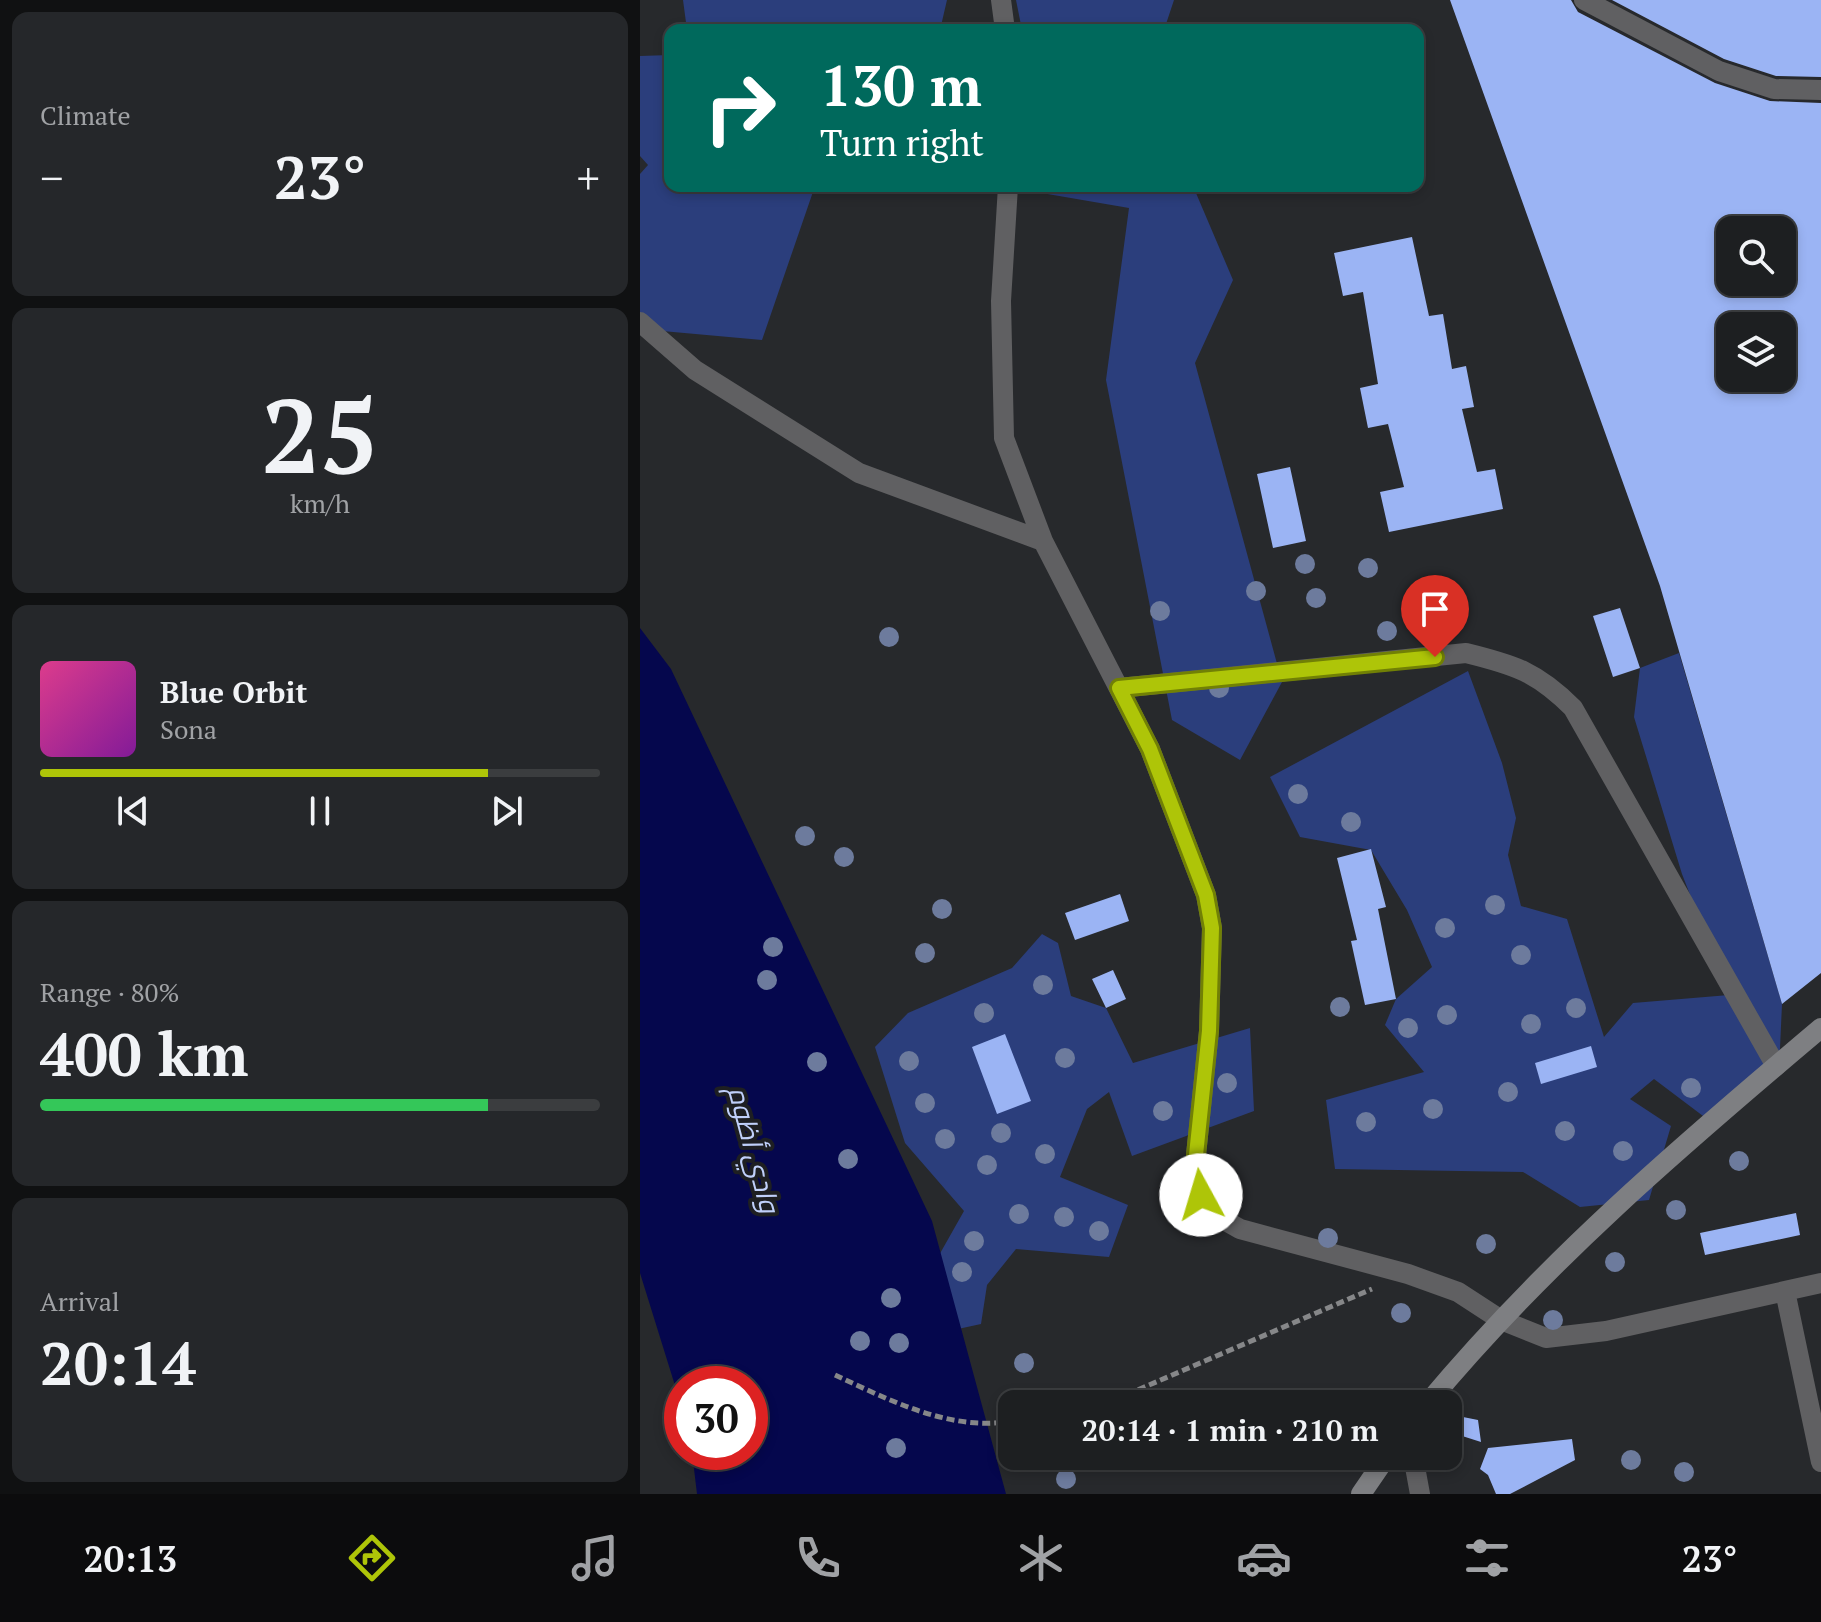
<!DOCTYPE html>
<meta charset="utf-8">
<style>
:root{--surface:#1d1f21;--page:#25272a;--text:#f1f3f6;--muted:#a0a2a5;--line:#3b3d3f;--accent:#aec508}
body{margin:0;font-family:"PT Serif",Cairo,serif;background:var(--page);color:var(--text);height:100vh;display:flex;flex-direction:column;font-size:30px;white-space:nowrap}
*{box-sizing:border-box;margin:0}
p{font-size:26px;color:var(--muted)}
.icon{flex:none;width:44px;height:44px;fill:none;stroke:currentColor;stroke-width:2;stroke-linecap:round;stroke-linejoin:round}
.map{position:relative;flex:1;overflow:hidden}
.details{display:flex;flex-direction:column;gap:12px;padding:12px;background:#101112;width:640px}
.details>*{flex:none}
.hud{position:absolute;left:24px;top:24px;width:760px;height:168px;border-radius:16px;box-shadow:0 4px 12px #0003,0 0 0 2px var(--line);background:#00695c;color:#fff;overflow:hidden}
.controls{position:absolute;left:1076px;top:216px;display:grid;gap:16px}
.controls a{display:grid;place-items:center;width:80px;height:80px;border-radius:16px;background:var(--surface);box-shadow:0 4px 12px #0003,0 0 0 2px var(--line);font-size:40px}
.speed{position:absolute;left:24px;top:1366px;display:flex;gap:16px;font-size:40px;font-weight:700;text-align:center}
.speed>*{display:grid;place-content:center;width:104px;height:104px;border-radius:50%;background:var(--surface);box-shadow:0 4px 12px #0003,0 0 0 2px var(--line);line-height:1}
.speed .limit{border:12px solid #d22;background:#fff;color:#111}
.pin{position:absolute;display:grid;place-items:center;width:68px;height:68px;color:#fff;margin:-82px -34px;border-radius:50% 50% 50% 0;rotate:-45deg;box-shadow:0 0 8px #0007}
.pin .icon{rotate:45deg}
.me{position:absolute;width:88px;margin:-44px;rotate:354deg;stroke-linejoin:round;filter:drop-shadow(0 0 6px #0008)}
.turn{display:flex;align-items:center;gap:28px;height:168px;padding:0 24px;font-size:36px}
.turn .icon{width:104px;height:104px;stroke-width:2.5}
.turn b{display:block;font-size:56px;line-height:68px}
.big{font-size:60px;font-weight:600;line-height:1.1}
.details .card{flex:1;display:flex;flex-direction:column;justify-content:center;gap:12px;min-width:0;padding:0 28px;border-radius:16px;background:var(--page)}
.details .dial{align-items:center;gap:0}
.dial b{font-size:104px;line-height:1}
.song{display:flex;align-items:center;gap:24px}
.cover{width:96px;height:96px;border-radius:12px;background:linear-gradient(135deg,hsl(330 70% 55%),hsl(290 70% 35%))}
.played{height:8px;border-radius:4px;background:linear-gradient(90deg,var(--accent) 80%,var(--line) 80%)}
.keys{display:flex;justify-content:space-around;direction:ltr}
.heat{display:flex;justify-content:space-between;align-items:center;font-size:44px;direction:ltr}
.charge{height:12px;border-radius:6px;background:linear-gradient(90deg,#34c759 80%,var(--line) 0)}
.trip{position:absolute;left:358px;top:1390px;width:464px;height:80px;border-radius:16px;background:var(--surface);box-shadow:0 4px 12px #0003,0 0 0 2px var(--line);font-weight:600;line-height:80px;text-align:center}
.tab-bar{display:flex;height:128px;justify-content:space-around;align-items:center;background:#0c0c0d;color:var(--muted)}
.tab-bar .icon{width:56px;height:56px}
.tab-bar .current{color:var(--accent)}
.tab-bar b{font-size:36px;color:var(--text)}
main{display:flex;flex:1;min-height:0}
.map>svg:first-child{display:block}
</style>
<main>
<section class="details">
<div class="card"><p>Climate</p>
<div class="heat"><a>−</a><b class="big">23°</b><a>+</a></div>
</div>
<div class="card dial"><b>25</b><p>km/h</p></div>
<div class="card">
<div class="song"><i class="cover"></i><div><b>Blue Orbit</b><p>Sona</p></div></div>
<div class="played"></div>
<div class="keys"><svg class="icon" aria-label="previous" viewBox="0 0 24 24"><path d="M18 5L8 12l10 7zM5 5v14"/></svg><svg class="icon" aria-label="pause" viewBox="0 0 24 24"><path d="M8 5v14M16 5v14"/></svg><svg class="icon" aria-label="next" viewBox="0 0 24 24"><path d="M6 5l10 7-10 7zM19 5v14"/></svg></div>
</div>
<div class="card"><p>Range · 80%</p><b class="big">400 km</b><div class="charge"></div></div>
<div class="card"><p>Arrival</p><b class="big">20:14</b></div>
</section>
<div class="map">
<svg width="1181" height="1494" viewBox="0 0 1181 1494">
<rect width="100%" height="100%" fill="#27292c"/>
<path fill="#2b3e7c" d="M43,0h264l-7,30h-253z
M376,0h158l-10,30h-142z
M30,55v131h145l-53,154 -122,-11v-155l8,-9 -8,-9v-100z
M390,186h163l40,94 -38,83 87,319 -42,78 -68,-40 -66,-340 23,-172 -99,-17z
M1039,653l103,351 -3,66 -68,52 -57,-43 -24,20 41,27 -22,74 -69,7 -57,-35 -188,-3 -9,-69 98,-28 -39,-47 11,-26 36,-32 -25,-57 -36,-60 -71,-13 -30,-60 198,-106 34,92 14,55 -8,37 13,51 46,13 37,118 29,-34 96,-8 -47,-121 -48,-157 6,-49z
M402,934l16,9 13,53 35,12 27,55 117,-35 4,83 -122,45 -23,-64 -22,17 -27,68 68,28 -19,52 -93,-8 -29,36 -6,39 -23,5 -20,-72 26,-46 -59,-68 -30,-96 33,-34 104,-45z"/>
<path fill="#05074d" d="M0,628l31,41 261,552 74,273h-309l-5,-42h58v-68h-68v24l-42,-135z"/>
<path fill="#9bb4f4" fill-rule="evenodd" d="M810,0h121l7,12 137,71 55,18 51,2v870l-39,31 -122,-418zM1090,230h52v52h-52zM1090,326h52v52h-52z
M972,0h209v77l-45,-1 -52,-17z
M772,237l17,79 14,-2 9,55 14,-3 8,41 -12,2 15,63 18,-3 8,40 -114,23 -9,-40 24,-5 -16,-63 -20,4 -8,-40 18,-4 -15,-92 -20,4 -9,-43z
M650,467l16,74 -33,7 -16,-74z
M980,608l20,60 -27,9 -20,-61z
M731,849l15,58 -8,2 18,90 -31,6 -14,-64 6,-1 -20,-82z
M480,894l9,27 -54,19 -10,-27z
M473,970l13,29 -20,9 -14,-29z
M365,1034l26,67 -34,13 -25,-67z
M951,1046l6,21 -56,17 -6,-21z
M1156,1213l4,22 -95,20 -5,-22z
M823,1417l15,3 3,22 -22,-7 -2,-8z
M932,1439l3,21 -65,34h-14l-8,-19 -8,-6 8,-21z"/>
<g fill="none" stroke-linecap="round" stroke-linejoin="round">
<path stroke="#868789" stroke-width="5" stroke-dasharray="8 4" stroke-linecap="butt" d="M195,1375c54,25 116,57 177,46
M465,1404l267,-115"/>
<path stroke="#606062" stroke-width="20" d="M361,0l4,30
M944,0l135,71 55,18 47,1
M368,186l-7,115 3,137 39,103 107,208 56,146 6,33 -3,103 -13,124 5,40 9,17 30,17 168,45 50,18 43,28 45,18 60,-7 215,-48
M0,322l55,48 164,103 184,68
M479,688l347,-35c49,12 71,19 107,55l203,358
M1145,1291l36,171
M773,1456l7,38"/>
<path stroke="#7e7f82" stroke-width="20" d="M787,1404c116,-140 255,-259 394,-376
M721,1494l26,-38"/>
</g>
<g fill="#6d7b9d">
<circle cx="665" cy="564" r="10"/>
<circle cx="728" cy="568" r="10"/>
<circle cx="616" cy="591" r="10"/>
<circle cx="676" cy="598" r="10"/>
<circle cx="520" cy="611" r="10"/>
<circle cx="747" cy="631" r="10"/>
<circle cx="249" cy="637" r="10"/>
<circle cx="579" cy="688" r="10"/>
<circle cx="658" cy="794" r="10"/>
<circle cx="711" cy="822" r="10"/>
<circle cx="165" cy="836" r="10"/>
<circle cx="204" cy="857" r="10"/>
<circle cx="855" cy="905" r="10"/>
<circle cx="302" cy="909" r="10"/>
<circle cx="805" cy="928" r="10"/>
<circle cx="133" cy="947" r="10"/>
<circle cx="285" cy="953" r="10"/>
<circle cx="881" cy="955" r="10"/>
<circle cx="127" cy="980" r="10"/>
<circle cx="403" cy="985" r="10"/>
<circle cx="700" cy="1007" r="10"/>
<circle cx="936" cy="1008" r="10"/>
<circle cx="344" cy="1013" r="10"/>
<circle cx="807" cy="1015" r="10"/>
<circle cx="891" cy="1024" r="10"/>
<circle cx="768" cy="1028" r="10"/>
<circle cx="425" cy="1058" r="10"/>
<circle cx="269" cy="1061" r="10"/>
<circle cx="177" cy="1062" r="10"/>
<circle cx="587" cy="1083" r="10"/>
<circle cx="1051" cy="1088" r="10"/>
<circle cx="868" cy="1092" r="10"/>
<circle cx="285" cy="1103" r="10"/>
<circle cx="793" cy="1109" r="10"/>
<circle cx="523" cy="1111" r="10"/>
<circle cx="726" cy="1122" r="10"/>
<circle cx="925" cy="1131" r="10"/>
<circle cx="361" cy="1133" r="10"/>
<circle cx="305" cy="1139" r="10"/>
<circle cx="983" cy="1151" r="10"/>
<circle cx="405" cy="1154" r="10"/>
<circle cx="208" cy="1159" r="10"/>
<circle cx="1099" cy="1161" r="10"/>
<circle cx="347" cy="1165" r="10"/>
<circle cx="1036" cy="1210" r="10"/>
<circle cx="379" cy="1214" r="10"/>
<circle cx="424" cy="1217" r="10"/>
<circle cx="459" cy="1231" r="10"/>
<circle cx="688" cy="1238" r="10"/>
<circle cx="334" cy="1241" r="10"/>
<circle cx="846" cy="1244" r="10"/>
<circle cx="975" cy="1262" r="10"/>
<circle cx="322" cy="1272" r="10"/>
<circle cx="251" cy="1298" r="10"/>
<circle cx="761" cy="1313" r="10"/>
<circle cx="913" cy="1320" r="10"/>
<circle cx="220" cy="1341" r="10"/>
<circle cx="259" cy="1343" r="10"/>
<circle cx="384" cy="1363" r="10"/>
<circle cx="256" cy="1448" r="10"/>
<circle cx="991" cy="1460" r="10"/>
<circle cx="1044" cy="1472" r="10"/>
<circle cx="426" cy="1479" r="10"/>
</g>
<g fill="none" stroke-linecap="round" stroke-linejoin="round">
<g stroke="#718005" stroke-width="20">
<path id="route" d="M561,1195l-5,-40 13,-124 3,-103 -6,-33 -23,-60 -33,-86 -31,-61 316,-31"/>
</g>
<use href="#route" stroke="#aec508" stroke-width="14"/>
</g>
<g text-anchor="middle" stroke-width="8" stroke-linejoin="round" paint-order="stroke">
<g font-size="28" font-style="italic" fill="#c0d0fa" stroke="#1e1f22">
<text transform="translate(114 1149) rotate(75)" y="10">وادي أظوم</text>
</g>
</g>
</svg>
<div class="controls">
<a><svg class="icon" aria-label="search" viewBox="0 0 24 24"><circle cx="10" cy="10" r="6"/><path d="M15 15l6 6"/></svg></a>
<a><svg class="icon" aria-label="layers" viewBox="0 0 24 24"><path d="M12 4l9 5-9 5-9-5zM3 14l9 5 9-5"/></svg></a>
</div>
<div class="speed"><div class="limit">30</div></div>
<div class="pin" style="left:795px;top:657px;background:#d93025"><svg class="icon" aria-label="arrive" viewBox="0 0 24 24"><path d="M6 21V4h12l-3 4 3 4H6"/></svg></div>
<svg class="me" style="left:561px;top:1195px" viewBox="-20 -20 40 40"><circle r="19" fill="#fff"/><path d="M0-13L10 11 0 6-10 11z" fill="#aec508"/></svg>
<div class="trip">20:14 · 1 min · 210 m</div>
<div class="hud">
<div class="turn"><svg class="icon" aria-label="right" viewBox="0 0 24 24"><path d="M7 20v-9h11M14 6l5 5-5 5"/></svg><div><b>130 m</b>Turn right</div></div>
</div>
</div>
</main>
<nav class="tab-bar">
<b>20:13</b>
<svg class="icon current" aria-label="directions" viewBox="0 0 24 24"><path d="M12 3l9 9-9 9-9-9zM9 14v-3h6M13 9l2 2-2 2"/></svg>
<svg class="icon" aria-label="music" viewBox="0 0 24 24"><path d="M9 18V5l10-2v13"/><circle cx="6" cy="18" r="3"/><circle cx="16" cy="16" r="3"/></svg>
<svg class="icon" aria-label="phone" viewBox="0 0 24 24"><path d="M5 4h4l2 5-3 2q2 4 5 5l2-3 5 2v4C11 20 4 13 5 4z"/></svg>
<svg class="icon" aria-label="climate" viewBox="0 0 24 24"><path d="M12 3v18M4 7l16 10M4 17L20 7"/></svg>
<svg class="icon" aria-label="car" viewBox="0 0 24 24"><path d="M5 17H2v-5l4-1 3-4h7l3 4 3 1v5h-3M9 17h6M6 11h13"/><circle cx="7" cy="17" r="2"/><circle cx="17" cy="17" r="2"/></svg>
<svg class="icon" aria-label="filters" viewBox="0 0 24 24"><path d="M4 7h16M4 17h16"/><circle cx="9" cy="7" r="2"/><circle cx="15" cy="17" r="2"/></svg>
<b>23°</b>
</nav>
